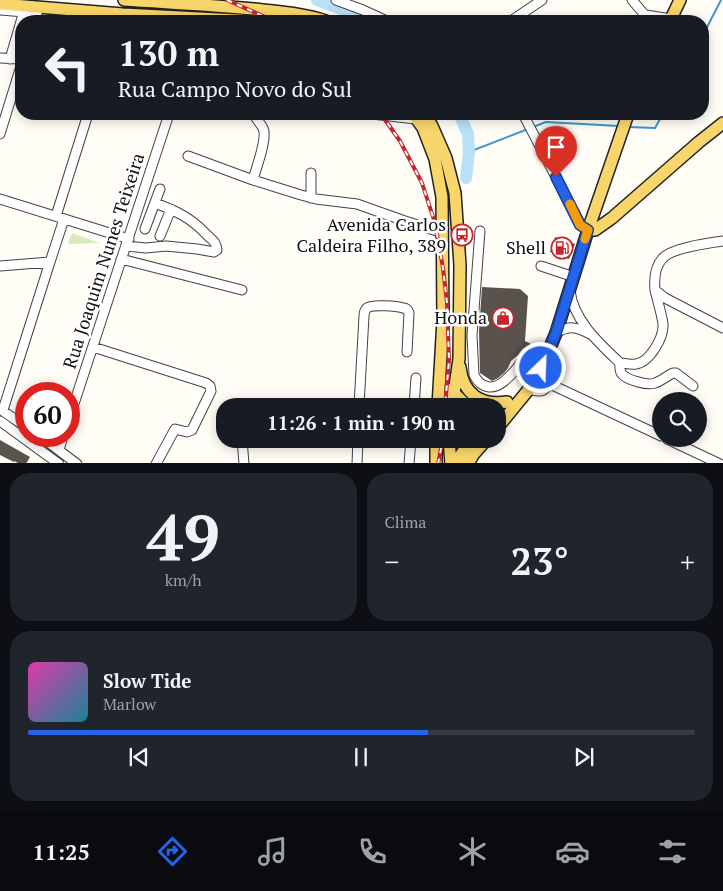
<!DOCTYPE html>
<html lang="pt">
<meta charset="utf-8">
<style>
:root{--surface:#171b24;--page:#20242c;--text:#f1f3f6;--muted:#9ea1a6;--line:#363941;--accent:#2563eb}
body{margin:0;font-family:"PT Serif",serif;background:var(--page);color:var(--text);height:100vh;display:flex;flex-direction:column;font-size:19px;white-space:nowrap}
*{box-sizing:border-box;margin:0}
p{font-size:16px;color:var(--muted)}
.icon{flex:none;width:28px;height:28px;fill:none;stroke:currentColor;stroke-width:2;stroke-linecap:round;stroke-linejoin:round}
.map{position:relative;height:463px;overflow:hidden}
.side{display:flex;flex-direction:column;gap:10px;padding:10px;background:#0d0f14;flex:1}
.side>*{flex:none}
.top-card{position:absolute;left:15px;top:15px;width:694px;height:105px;border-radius:20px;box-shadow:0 2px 12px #0003;background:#171b24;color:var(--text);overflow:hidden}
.controls{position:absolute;left:652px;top:392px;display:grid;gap:10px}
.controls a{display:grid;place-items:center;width:55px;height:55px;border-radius:50%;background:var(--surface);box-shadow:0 2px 12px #0003;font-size:25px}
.speed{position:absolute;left:15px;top:382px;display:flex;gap:10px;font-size:25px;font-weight:700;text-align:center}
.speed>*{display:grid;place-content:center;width:65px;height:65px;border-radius:50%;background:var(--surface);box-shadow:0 2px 12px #0003;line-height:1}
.speed .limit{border:8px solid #d22;background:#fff;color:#111}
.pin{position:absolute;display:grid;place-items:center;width:42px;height:42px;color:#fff;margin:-51px -21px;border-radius:50% 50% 50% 0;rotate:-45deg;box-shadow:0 0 5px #0007}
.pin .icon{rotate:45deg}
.me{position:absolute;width:55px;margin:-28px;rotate:24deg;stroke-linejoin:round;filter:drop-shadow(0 0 4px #0008)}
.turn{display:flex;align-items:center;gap:18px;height:105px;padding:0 20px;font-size:22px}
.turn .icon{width:65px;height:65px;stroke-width:2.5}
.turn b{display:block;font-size:35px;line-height:42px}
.big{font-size:38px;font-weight:700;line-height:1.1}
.side .widget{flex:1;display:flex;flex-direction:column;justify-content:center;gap:8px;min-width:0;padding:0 18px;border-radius:20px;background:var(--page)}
.side .dial{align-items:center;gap:0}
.dial b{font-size:65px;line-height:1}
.song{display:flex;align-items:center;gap:15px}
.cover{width:60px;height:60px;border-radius:8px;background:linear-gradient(135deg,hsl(320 70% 55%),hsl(190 70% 35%))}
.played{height:5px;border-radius:2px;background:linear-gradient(90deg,var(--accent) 60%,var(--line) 60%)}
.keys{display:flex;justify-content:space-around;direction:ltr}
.heat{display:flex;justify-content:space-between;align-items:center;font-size:28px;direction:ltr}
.side .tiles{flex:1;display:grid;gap:10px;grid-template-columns:1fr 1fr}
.widget:last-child{grid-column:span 2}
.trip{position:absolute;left:216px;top:398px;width:290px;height:50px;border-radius:20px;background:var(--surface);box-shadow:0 2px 12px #0003;font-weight:700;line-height:50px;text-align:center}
.dock{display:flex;height:80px;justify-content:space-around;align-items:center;background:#090b0e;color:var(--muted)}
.dock .icon{width:35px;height:35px}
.dock .selected{color:var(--accent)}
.dock b{font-size:22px;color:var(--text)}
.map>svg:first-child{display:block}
</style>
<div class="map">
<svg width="723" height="464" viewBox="0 0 723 464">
<rect width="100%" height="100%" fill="#fffdf5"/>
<path fill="#d5ebbd" d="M47,13h4l62,8h-70l2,-6z
M72,233l27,10 -31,1z"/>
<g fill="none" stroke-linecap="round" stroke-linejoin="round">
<path stroke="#3f96cf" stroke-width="2" d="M702,37l19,-37
M533,127l13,-5 73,4
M629,127l26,1 8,-14
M469,152l59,-23"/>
<path stroke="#b9e0f7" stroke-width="12" d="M317,0l37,14 10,7
M459,114l9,20 1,18 -3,26"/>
</g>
<path fill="#5a524d" d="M555,237l20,7 -6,15 -19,-7z
M482,287l38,2 8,7 -3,45 6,3 -20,17 -3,7 -4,5 -6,5 -6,3 -12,-8 -1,-42z
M0,440l30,17 -4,7h-6l-6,-3v1l-14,-7z"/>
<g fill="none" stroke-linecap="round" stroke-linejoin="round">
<g stroke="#444" stroke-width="11">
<path id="minor" d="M336,0l27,10 24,11
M632,0l18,21
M0,10l37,3 -1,8
M646,15l25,4
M511,21l31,-21
M0,58l21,1
M10,59l14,-48
M372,114l44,5
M523,114l58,111 7,5
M0,134l21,-68
M188,156l65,24 48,15 15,4 41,5 45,16 41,13
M253,180c3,-12 15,-42 10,-52 -3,-5 -7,-9 -9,-14
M311,198v-25
M0,199l129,40
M56,216l32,-102
M145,229l15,-40
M480,231l-8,105 2,39c3,6 8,11 15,12 11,1 21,-11 28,-19 4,-5 7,-12 13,-15 6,-3 13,-3 19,-3
M160,236l11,-27
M723,241c-14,2 -53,7 -61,18 -7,8 -8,20 -7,31l10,8 58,30
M126,246l20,2 20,-2 31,3 17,3 3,-2c-1,-9 -5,-10 -11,-16 -16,-17 -30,-23 -51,-31
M121,259l121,31
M0,266l50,-4
M541,266l33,11
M570,291c4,30 29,52 50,72 5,0 11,2 16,1 14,-2 28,-27 27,-40 -1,-9 -6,-25 -8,-34
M556,333c14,-8 20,-6 34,1
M93,347l113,36 4,3 1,5 -19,39 -5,2 -12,-3 -19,35
M524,357l17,11
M620,363c0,4 -1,8 2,11 5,6 26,12 33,9 6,-2 12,-7 18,-10h3l17,13
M550,384l111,52
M529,389c11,3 13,4 21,-5v-11l-6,-11
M359,406l5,-90c0,-3 1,-6 3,-8 4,-4 30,-2 36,0 5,1 4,1 6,5l-2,39
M414,406l2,-28
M0,409l26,18
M3,410l47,-148 14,-43
M69,419l100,-305
M0,421l59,43
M40,436l37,28
M242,439l2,25
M667,439l53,25
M59,450l4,-14
M357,464l1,-25
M409,464l2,-25"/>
</g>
<g stroke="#222" stroke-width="14">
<path id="major" d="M124,0c44,3 87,5 130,9 24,3 49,4 72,12
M0,4l123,10 134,7
M670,21l10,-21
M413,114l10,14 12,31 7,38 1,123 -5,86
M425,114l7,12 14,32 9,35 5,72 -1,94 -7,47
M588,230h7l17,-12 87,-76 24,-19
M460,367c3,27 21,39 47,35
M452,389l1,3 14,14
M498,427l31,-38 15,-27 12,-29 32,-103 40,-116
M449,439l2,25
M436,464v-25
M455,464l16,-25
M468,464l5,-9 14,-16"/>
</g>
<use href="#minor" stroke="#fff" stroke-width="9"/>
<use href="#major" stroke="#f9d66b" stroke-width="11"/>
<g stroke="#c4262e" stroke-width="4">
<path id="rail" d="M227,0l47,21
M381,114l19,27 22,42 13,40 8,45 4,35 2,57 -4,46
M438,464l5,-25"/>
</g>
<use href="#rail" stroke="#fff" stroke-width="2" stroke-dasharray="5.5" stroke-linecap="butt"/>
</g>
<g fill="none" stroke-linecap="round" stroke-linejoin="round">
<g stroke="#184099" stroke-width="12">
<path id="route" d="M541,368l15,-35 32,-103 -8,-5 -24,-48"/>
</g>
<use href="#route" stroke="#2563eb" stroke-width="9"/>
<path stroke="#f59e0b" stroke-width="9" d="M570,204l10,21 8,5 -3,9"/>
</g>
<defs>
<g id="bus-ring" transform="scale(1.125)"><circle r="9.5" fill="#fff" stroke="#c4262e" stroke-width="1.5"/><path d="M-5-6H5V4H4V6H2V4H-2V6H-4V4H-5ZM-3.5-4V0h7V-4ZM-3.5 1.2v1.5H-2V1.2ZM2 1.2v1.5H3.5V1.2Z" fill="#c4262e"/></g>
<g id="fuel-ring" transform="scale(1.125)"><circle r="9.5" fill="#fff" stroke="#c4262e" stroke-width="1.5"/><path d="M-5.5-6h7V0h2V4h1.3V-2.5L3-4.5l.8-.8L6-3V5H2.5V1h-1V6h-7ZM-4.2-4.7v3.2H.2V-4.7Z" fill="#c4262e"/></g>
<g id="shop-ring" transform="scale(1.125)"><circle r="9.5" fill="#fff" stroke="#c4262e" stroke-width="1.5"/><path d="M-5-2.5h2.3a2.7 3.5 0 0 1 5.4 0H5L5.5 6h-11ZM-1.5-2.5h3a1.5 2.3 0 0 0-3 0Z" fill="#c4262e"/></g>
</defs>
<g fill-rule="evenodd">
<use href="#bus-ring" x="462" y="235"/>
<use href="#fuel-ring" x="562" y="248"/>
<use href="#shop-ring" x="503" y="318"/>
</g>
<g text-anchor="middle" stroke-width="5" stroke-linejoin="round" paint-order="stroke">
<g font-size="18" fill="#111" stroke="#fff" text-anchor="end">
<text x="446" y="231">Avenida Carlos<tspan x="446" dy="21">Caldeira Filho, 389</tspan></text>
<text x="546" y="254">Shell</text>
<text x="487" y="324">Honda</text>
</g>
<g font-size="18" fill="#111" stroke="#fff">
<text transform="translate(104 261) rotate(-72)" y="6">Rua Joaquim Nunes Teixeira</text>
</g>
</g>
</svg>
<div class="controls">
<a><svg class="icon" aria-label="search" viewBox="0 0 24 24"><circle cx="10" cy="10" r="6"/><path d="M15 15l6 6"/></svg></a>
</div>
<div class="speed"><div class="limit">60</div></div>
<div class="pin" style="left:556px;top:177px;background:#d93025"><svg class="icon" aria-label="arrive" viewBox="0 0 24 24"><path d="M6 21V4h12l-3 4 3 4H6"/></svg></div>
<svg class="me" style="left:541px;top:368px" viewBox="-20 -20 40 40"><circle r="17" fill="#2563eb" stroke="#fff" stroke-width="3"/><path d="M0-11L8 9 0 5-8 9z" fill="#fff"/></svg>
<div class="trip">11:26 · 1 min · 190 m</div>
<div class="top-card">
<div class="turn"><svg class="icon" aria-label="left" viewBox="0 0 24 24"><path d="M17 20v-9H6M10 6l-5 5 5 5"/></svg><div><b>130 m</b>Rua Campo Novo do Sul</div></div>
</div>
</div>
<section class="side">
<div class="tiles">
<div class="widget dial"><b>49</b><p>km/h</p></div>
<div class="widget"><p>Clima</p>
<div class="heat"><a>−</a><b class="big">23°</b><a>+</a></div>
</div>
<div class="widget">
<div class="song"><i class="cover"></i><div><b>Slow Tide</b><p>Marlow</p></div></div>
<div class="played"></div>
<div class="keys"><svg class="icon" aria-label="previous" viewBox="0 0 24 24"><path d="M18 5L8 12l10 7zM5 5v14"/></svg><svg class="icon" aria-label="pause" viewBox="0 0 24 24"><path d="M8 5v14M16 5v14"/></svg><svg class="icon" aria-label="next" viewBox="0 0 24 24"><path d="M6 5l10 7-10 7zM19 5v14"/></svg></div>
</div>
</div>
</section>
<nav class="dock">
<b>11:25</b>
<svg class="icon selected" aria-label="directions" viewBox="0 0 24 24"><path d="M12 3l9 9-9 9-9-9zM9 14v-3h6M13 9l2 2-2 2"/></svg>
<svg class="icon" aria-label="music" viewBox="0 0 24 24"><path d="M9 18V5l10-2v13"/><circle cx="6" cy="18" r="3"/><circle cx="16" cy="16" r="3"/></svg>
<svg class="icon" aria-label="phone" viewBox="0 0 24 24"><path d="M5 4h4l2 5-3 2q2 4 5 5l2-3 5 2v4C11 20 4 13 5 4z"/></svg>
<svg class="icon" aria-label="climate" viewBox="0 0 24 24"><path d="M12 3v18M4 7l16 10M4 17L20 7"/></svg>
<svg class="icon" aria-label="car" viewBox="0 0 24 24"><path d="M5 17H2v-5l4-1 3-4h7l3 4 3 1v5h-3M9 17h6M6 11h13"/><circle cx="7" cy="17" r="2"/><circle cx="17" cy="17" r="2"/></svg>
<svg class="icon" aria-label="filters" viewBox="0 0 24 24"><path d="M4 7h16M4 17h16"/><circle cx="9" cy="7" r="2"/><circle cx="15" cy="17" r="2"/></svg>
</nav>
